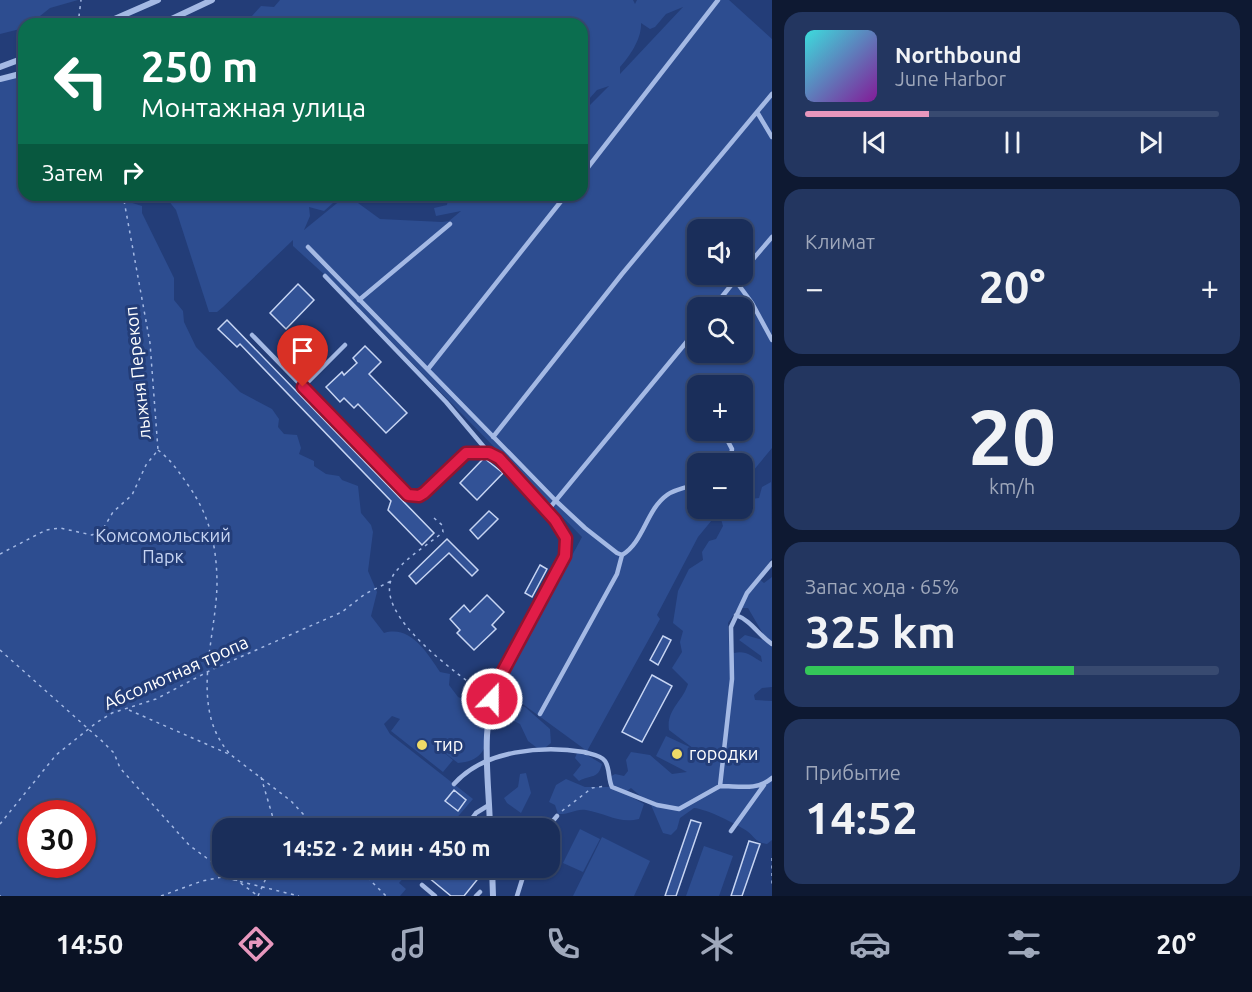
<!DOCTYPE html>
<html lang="ru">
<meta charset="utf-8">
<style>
:root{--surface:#1a2e5a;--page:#233660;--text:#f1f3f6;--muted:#9fa8bb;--line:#384a70;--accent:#e797bd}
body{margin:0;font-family:Ubuntu,sans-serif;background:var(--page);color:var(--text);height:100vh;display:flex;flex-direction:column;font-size:22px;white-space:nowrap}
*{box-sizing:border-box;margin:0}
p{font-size:20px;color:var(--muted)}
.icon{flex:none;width:33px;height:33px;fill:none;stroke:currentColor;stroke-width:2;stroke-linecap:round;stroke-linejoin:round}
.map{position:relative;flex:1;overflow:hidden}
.details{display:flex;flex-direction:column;gap:12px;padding:12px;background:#0e1932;width:480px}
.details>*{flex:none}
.guide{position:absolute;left:18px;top:18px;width:570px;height:183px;border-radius:18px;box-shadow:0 2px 4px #0004,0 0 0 2px var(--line);background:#0b6e4f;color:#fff;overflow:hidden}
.tools{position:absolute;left:687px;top:219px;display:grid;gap:12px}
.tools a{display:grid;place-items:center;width:66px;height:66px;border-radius:12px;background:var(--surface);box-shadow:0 2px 4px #0004,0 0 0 2px var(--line);font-size:30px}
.speed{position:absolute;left:18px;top:800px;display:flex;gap:12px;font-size:30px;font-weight:700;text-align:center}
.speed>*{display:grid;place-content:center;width:78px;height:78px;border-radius:50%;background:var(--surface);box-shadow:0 2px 4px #0004,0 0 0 2px var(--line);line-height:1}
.speed .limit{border:9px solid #d22;background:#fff;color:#111}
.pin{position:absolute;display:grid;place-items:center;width:51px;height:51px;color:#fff;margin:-62px -26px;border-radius:50% 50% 50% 0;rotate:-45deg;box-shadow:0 0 6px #0007}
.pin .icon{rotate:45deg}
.me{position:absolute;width:66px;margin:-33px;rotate:22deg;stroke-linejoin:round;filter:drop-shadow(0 0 4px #0008)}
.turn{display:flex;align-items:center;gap:21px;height:126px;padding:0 24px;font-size:27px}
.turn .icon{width:78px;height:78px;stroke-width:2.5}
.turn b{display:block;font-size:42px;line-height:51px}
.then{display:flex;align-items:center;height:57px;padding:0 24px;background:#0003;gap:12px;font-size:22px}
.big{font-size:45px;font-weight:700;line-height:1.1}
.details .widget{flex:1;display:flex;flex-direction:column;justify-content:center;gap:9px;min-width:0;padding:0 21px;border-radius:18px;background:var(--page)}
.details .dial{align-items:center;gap:0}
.dial b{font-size:78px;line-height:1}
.song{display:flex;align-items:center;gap:18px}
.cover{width:72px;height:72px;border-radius:9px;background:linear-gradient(135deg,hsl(180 70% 55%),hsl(290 70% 35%))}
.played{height:6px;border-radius:3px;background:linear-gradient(90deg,var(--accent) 30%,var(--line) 30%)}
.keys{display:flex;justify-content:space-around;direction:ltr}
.heat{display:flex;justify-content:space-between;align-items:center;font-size:33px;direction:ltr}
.charge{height:9px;border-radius:4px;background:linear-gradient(90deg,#34c759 65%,var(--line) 0)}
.trip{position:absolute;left:212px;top:818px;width:348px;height:60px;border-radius:18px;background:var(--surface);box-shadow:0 2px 4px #0004,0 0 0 2px var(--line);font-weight:700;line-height:60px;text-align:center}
.tab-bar{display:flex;height:96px;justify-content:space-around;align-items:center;background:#0a1224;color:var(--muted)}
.tab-bar .icon{width:42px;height:42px}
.tab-bar .active{color:var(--accent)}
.tab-bar b{font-size:27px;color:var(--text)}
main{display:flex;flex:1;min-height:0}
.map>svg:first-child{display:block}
</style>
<main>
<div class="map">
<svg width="772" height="896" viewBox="0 0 772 896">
<rect width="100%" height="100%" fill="#233d78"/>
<path fill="#2d4d90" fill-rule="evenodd" d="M0,0h78l-28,8 -20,16h-6v4l-24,6z
M280,0h353l2,4 2,-4h92l43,39v409l-29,35 -1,-19h-44v44l23,1 -23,28 -41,78 3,4 -73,132 -86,-63 81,-151 -245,-251 -44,-40v-6l-70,67 -6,5h-8l-33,-102 -12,-15h178l-18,16 -15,-4 1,9 -6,14 43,-35 33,24 62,3 7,-1 12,-10 -25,5 -2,-8 13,-3 1,-6 -13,-4h147v-82l27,-27 -12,4 -15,17v-83h-350l20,-8 9,-10 13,1zM683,7l-63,67v-7c10,-11 22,-29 21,-44l9,6 5,-2 11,-13zM698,230h44v44h-44zM698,308h44v44h-44zM698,386h44v44h-44z
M24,73v122h100l2,6 16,5v7l32,65v22l9,11 1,11 12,25 44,45 32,17 7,10 -1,8 6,7 13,1 4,13 -2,6 15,7v5l12,8 13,2 3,4 16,6 3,27 10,12 2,7 -5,39 9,21 -6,24 13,17c27,-8 43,20 56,39l10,2 -1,11 9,12 18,7c14,24 19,56 -18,59l-30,-23 25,20 -10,12 -52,-41 9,-12 -8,-3 -8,8 6,10 83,65 -25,29h-226v39h191l-14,16 7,6 -6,7h-400v-817zM32,813h50v51h-50z
M771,482l1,76 -13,21 5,4 8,-6v110l-10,1 -8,7 1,5 17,1v139l-5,4c-11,-1 -12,-7 -20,-13 -11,-7 -40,-22 -53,-23l-14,10 -3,11 -6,6 -8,-2 -12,-28 -20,-17 -7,5 20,11 -5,15c-20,5 -34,-6 -53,-9 -10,-2 -17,5 -28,4l-3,-9 -6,-3 7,-17 10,-6 19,8h25l-2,-9 7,-4 9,2 4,-5 -2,-11 5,-8 19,3 22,19 15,-2 -31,-16 10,-20 28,13 -25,-19c-3,-20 14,-29 19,-46l-16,-16 10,-16 -2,-10 3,-11 -10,-8 5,-32 11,-22 14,-9 -1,-8 7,-11 7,-2 7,-13 -2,-7 9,-10 12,-1 1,-3 7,-6 9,-1 3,-11zM738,608h10l14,24 1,8 -18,-5 -6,5 22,16 1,6c-11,-6 -16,-12 -28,-9l-5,-6 -1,-24z
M512,703l13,4 25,22 1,14 -10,8 -13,-10 -8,-17 -17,-8 -1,-9z
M582,752l20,12c-4,16 -11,10 -23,17l-6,-6 8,-10 -6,-7 2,-5z
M526,773l5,20 -10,20 -14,-10 -3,-5 14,-11 2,-13z
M580,829l20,10 -17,33 -20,-9z
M602,837l48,24 -16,35h-61z
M704,846l29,10 -14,40h-33z"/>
<path fill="#325296" stroke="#c7d5f3" stroke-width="1.5" d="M298,284l16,16 -28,29 -16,-16z
M227,320l207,213 -12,12 -34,-35 3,-9 -151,-157 -3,3 -19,-18z
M365,346l16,16 -12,12 38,39 -21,20 -28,-29 -4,4 -10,-10 -4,4 -14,-15 16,-15 2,3 13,-12 -4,-5z
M484,458l19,15 -26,27 -17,-17z
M489,511l9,8 -20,20 -8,-9z
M447,539l31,31 -6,6 -23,-23 -33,31 -7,-8z
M540,565l7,4 -15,28 -7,-4z
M487,595l17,17 -12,13 4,4 -22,21 -17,-17 3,-3 -10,-11 14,-14 6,7z
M663,636l8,4 -13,25 -8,-5z
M652,675l20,11 -30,56 -20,-10z
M454,790l12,10 -8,11 -13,-10z
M691,820l10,3 -25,73h-11z
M749,841l11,3 -18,52h-11z
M431,867h15l9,8 7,-8h19l4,3 -21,26h-13l-23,-19z"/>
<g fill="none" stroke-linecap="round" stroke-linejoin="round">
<path stroke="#a4b9e4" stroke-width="1.5" stroke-dasharray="3 4.5" stroke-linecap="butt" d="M78,24l3,-24
M158,450c13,10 21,22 30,35 22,31 29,62 29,100 -1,54 -29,124 14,170
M434,518l8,7 1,7c-15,13 -37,25 -49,42 -26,39 67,102 92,121
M0,554l46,-24 14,-2 32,7 11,-6 10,-17 19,-17 14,-30 12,-15 -8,-107 -27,-148
M0,650l103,92 11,11 6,15 69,77 69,51
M129,710l102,45 60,46 25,27
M261,777l15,51
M562,811l30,-23 14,-2
M0,824l56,-69 40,-32 16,-10 44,-14 55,-29 131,-58 23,-18 26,-13
M772,858v26
M357,867l29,29
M229,875l30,-8
M0,896h1
M161,896l41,-15 20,-4 77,19
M258,896l13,-29"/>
<path stroke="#a4b9e4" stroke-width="4.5" d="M757,112l15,25
M582,175l136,-175
M308,247l248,254 29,27 32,25 5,2c22,-13 24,-45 45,-60 8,-6 21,-8 31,-11
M742,272l30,-35
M325,276l121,126 43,51
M735,280l17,23 20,37
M359,300l91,-76
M713,308l27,-34
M252,335l156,160 11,2 5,-4 42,-40h23
M428,369l138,-174
M303,387l42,-42
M722,430l10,19 -2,15
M493,437l129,-163 150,-180
M548,510l150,-182
M772,563l-25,30 -16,34 1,52 -12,107c19,0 37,5 52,-8
M736,615c16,6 22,20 36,29
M540,714l77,-140 5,-19
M454,784c30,-34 89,-39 130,-32 6,2 17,3 21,9 5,7 3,18 7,26l45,18 22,4 41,-23
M465,828l11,-15 13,-8
M547,828l10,-12
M731,831l33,-46
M422,885l13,11
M476,896l4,-4
M517,896l9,-29"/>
<path stroke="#a4b9e4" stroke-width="6" d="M103,24l55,-24
M161,24l51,-24
M0,67l24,-9
M0,79l24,-6
M489,453l10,5c18,18 62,58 67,81 6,23 -55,112 -67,139 -20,48 -10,100 -9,150
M492,867l1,29"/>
</g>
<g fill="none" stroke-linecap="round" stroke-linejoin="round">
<g stroke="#92132f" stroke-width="15">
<path id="route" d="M303,387l105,108 11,1 5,-3 42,-40h23l10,5 56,62 11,18 -1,18 -64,119 -9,24"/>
</g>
<use href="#route" stroke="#e11d48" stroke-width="10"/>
</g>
<g fill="#efda67" stroke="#233d78" stroke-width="2">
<circle cx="422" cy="745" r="6"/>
<circle cx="677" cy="754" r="6"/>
</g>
<g text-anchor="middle" stroke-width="6" stroke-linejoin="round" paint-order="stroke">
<g font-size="18" fill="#fff" stroke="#233d78">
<text transform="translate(138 373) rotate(-96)" y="6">лыжня Перекоп</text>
<text transform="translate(176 673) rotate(-24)" y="6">Абсолютная тропа</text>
</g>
<g font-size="18" fill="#c7d5f3" stroke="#233d78">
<text x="163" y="542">Комсомольский<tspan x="163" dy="21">Парк</tspan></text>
</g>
<g font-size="18" fill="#fff" stroke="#233d78" text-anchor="start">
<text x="434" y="751">тир</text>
<text x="689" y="760">городки</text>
</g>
</g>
</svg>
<div class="tools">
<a><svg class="icon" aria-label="sound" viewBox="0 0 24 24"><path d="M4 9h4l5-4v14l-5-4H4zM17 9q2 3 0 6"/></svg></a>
<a><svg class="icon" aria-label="search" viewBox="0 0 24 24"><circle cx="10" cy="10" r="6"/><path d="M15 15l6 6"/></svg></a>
<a>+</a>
<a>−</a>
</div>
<div class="speed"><div class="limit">30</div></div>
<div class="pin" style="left:303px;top:387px;background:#d93025"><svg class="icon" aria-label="arrive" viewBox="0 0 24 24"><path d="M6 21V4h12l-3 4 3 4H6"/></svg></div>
<svg class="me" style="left:492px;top:699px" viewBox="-20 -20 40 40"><circle r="17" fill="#e11d48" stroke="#fff" stroke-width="3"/><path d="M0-11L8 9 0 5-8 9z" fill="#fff"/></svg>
<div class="trip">14:52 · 2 мин · 450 m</div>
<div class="guide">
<div class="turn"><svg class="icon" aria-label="left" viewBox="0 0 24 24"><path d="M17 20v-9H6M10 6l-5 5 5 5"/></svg><div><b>250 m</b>Монтажная улица</div></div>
<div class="then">Затем<svg class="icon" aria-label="right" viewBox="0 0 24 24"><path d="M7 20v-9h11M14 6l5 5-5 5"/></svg></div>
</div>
</div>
<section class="details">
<div class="widget">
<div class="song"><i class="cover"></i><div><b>Northbound</b><p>June Harbor</p></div></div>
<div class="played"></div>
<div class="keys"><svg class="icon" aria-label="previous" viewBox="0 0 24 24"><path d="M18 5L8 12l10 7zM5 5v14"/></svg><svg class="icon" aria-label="pause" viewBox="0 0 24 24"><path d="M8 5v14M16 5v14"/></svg><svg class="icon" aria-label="next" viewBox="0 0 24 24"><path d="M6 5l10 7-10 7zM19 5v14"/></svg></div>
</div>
<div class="widget"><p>Климат</p>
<div class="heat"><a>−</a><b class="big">20°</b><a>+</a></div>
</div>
<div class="widget dial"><b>20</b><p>km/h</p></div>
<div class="widget"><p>Запас хода · 65%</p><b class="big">325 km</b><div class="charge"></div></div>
<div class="widget"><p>Прибытие</p><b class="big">14:52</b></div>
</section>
</main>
<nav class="tab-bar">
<b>14:50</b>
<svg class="icon active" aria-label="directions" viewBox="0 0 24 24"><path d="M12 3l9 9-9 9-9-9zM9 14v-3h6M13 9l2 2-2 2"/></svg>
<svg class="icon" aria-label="music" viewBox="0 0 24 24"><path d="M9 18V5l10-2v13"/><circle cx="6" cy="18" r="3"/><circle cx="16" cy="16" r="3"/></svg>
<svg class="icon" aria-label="phone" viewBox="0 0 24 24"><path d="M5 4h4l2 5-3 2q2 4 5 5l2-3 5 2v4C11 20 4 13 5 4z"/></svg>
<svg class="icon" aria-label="climate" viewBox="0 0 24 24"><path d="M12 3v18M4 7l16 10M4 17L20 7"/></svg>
<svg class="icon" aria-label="car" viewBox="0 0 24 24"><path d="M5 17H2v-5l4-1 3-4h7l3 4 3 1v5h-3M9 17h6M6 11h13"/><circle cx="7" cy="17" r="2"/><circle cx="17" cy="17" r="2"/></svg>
<svg class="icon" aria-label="filters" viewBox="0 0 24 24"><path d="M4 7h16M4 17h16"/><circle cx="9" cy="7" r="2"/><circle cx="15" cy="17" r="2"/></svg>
<b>20°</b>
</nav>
